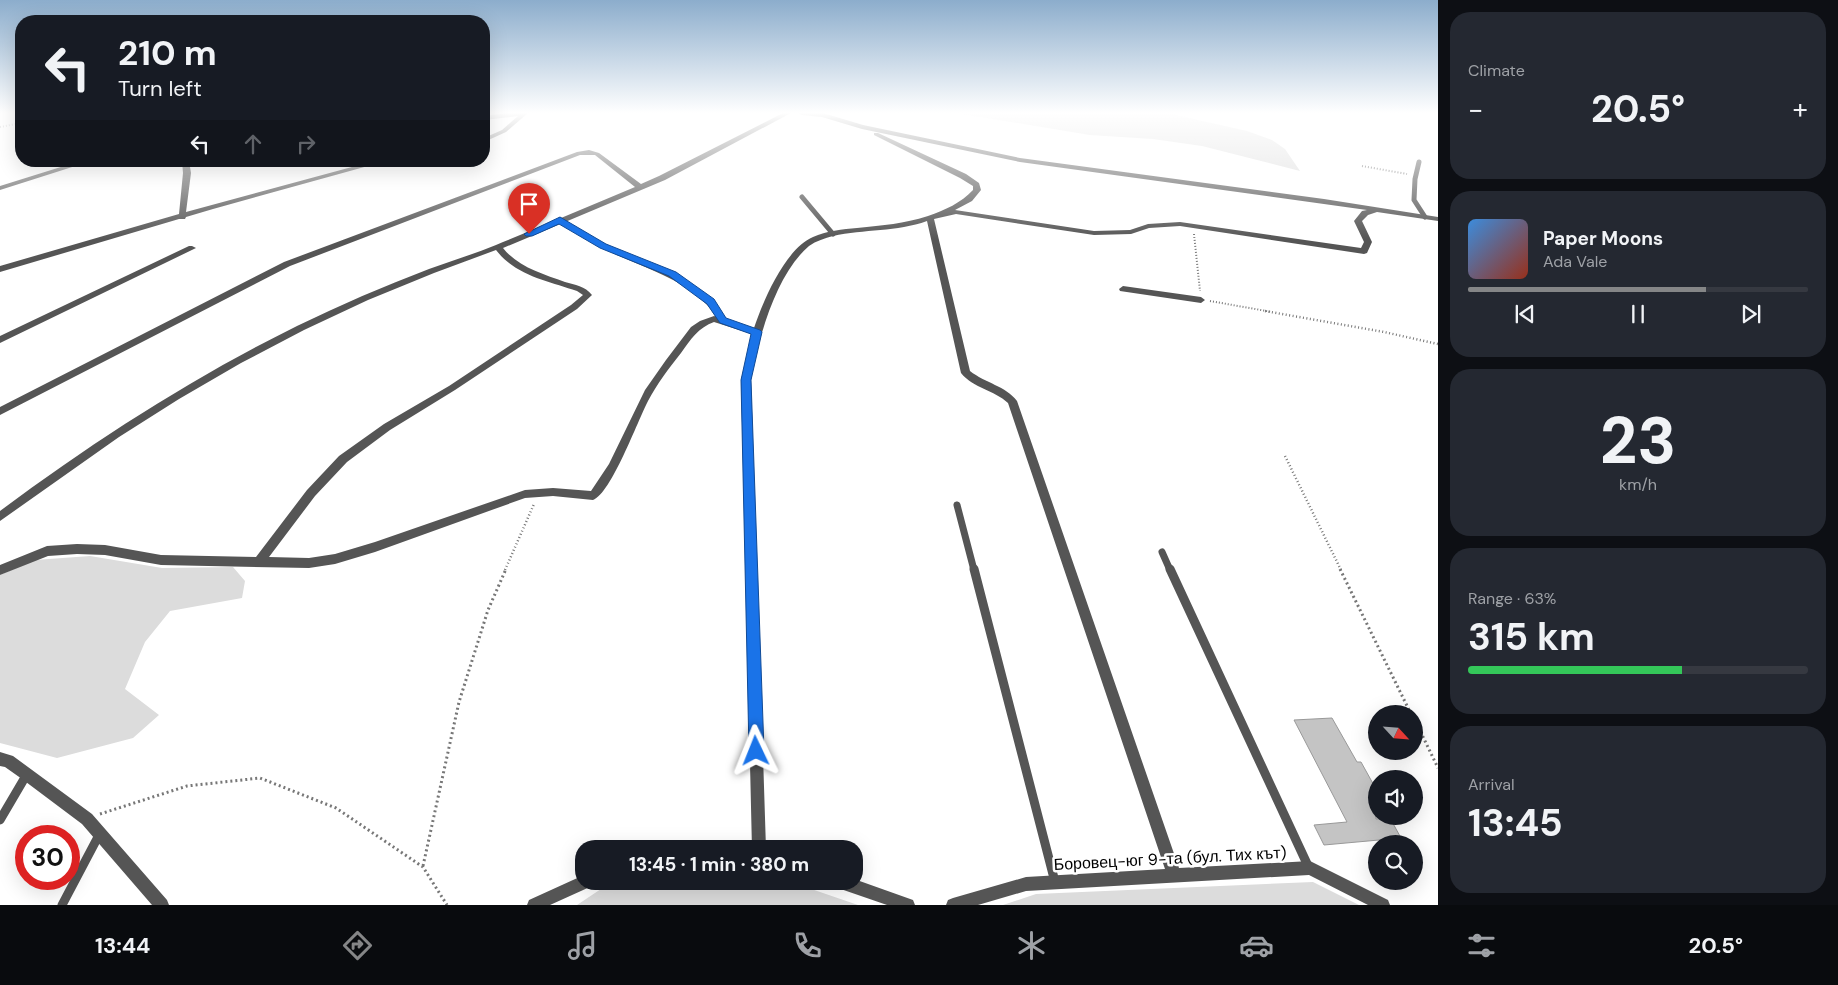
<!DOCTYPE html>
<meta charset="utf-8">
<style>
:root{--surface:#171b24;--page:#242831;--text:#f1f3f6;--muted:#9ea1a6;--line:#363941;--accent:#858687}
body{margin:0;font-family:"DM Sans",sans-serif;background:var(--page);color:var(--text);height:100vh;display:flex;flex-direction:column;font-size:19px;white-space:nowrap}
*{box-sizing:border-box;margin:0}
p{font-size:16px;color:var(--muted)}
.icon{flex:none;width:28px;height:28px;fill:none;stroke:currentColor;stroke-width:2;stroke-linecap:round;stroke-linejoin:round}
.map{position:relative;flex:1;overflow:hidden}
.panel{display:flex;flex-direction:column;gap:12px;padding:12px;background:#0d0f14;width:400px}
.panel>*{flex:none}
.hud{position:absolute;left:15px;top:15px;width:475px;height:152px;border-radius:20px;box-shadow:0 5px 20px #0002;background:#171b24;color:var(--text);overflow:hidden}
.needle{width:32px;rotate:116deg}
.tools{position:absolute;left:1368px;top:705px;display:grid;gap:10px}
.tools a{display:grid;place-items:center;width:55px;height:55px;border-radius:50%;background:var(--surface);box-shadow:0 5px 20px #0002;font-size:25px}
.speed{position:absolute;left:15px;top:825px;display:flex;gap:10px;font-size:25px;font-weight:700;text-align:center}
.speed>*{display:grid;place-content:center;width:65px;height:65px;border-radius:50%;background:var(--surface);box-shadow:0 5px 20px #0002;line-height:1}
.speed .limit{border:8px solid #d22;background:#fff;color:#111}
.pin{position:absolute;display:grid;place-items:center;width:42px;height:42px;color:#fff;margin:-51px -21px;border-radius:50% 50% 50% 0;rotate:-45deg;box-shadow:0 0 5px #0007}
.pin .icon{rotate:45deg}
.me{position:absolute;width:55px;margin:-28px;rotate:358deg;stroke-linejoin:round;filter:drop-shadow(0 0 4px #0008)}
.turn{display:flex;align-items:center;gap:18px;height:105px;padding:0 20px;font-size:22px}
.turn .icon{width:65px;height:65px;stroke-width:2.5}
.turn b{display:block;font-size:35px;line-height:42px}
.lanes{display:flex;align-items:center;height:48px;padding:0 20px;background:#0003;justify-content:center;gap:25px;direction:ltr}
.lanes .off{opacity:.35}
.big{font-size:38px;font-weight:700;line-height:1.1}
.panel .tile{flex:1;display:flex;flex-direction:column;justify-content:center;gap:8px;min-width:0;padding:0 18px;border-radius:20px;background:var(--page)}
.panel .dial{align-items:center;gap:0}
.dial b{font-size:65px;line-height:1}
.song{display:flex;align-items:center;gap:15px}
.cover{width:60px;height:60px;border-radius:8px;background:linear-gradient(135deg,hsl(210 70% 55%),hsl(10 70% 35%))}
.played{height:5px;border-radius:2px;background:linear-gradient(90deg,var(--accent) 70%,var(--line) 70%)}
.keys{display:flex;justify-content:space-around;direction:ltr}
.heat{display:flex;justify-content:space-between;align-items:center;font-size:28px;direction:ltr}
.charge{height:8px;border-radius:4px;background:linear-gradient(90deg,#34c759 63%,var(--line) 0)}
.trip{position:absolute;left:575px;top:840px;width:288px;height:50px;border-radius:20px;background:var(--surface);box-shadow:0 5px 20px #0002;font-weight:700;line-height:50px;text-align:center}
.tab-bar{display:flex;height:80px;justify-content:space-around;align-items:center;background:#090b0e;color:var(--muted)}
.tab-bar .icon{width:35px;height:35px}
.tab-bar .active{color:var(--accent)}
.tab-bar b{font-size:22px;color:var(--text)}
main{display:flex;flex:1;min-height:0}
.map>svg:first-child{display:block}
</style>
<main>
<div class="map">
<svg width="1438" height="905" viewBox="0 0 1438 905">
<rect width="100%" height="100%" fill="#fff"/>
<path fill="#dcdcdc" d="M956,113h211l80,18 25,9 13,9 15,22 -98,-25 -49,-7 -63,-4z
M90,556l72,12 71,-1 12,14 -3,17 -72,13 -25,31 -20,47 34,26 -26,23 -76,20 -57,-15v-168l35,-15z
M643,881h145l70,24h-281l24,-16z
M1313,882l46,23h-356l33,-11z"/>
<path fill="#c4c4c4" stroke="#999" d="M1332,718l25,44h4l15,27v30l14,-1 11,20 -77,7 -10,-20 33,-3 -53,-102z"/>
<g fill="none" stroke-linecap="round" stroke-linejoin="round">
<path stroke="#777" stroke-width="2" stroke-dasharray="1 2" stroke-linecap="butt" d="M0,127l21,-4
M1362,166l45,8
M1194,234l6,57
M1210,301l62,11"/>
<path stroke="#777" stroke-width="2.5" stroke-dasharray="1 2.5" stroke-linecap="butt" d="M1265,311l119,21 54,12
M1285,456l56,114
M505,570l29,-66"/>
<path stroke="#777" stroke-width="3" stroke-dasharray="2 3" stroke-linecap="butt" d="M1340,569l71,145
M1414,718l24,50
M100,814l87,-28 73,-8 76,30 87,59 24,38
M423,866l36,-164 29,-92 18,-41"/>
<path stroke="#555" stroke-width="5" d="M1419,162l-4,17 -1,21 11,17
M802,197l31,37
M560,220c20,13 39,25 61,34 36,16 70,26 96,58"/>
<path stroke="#555" stroke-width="7" d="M716,311l7,9
M957,505l17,65
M1162,552l8,18"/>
<path stroke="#555" stroke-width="9" d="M974,569l81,313
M1170,569l139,299
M0,820l27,-46
M62,905l37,-70"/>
<path fill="#555" fill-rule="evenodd" d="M507,113h21l-22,19 -22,10v-4l18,-8 16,-14 -34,4v-4z
M783,113h8l-126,67 -162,68c15,19 40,26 62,34 10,3 20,4 27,13l-15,14 -122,81 -65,40 -43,32 -32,34 -46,61 40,1 26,-4 40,-12 150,-52 28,-2 38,3 18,-27 36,-74 21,-30 25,-33 9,-6 14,-5 40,12c9,-27 31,-79 59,-91 13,-6 30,-8 44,-9 27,-3 46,-4 71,-12 17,-6 33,-13 45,-26v-4l-13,-8 -86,-43v-2h4l88,41 13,9 2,7 -9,11 -17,9 139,21 36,-1 18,-6 32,-2 181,26 3,-6 -10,-21 8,-10 5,-1 -347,-48 -158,-33 -40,-12 -20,-2 -3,-2h24l40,12 157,33 304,41 114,18v4l-61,-9 -9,3 -6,6 10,21 -5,11 -3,1 -184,-28 -31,2 -18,6 -37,1 -138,-21 -22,5 36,152c15,12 36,15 47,30l162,467 131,-7 78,39 2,5h-22l-59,-30 -283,16 -48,14h-32l2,-5 5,-2 73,-21 139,-8 -157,-466c-14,-13 -35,-15 -47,-30l-34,-152c-30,11 -63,8 -94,15 -8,2 -17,5 -24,10 -33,28 -51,93 -58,134l15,469h-14l-11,-469 11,-46 -38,-12c-15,5 -24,18 -33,31 -12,15 -24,31 -33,48 -10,19 -37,93 -55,99l-40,-4 -28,2 -150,54 -40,12 -26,4 -148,-3 -56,-10 -28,-1 -29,2 -48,19v-10l47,-19 30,-2 28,1 56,10 95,2 51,-67 32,-34 45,-32 65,-38 122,-81 12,-10 -6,-4c-28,-10 -61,-15 -81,-41l-62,23 -66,27 -64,30 -63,33 -62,36 -60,38 -119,84v-10c94,-70 192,-133 297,-185 43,-21 87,-40 132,-57 22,-8 45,-15 67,-24 47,-19 93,-39 139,-58l-40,-32h-15l-290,111 -290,149v-8l284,-145 293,-110 12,-2 10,3 42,31 18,-8z
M80,161h11l-91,29v-4z
M182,161h7l2,12 -5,39 188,-51h12l-173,48 -27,8 -1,2h-6l-179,53v-6l179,-52 4,-41z
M189,246h3l4,2 -196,95v-7z
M1123,286l78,11 4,3 -4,3 -81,-12 -1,-2z
M0,752l13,4 79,58 75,86 2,5h-17l-70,-81 -60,-45 -17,-12 -5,-1z
M584,875v6h10l-2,5 -42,19h-23l2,-5z
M854,879l59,21 2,5h-28l-55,-19 -2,-5h24z"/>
</g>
<linearGradient id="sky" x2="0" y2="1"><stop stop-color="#8cadcc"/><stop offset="0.47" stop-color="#fff"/><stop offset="1" stop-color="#fff" stop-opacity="0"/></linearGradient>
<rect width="1438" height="240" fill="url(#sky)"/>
<path fill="#1a73e8" stroke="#114b97" d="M560,217l46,27 70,28 38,27 12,19 34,12 2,2 -11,48 13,371 -2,5 -6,3 -5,-3 -2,-5 -8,-371 10,-46 -31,-11 -13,-19 -38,-28 -69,-28 -41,-24 -27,12h-6l-2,-2z"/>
<g text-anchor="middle" stroke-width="5" stroke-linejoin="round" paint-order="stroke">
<g font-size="16" fill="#000" stroke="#fff">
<text transform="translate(1170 858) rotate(-3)" y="6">Боровец-юг 9-та (бул. Тих кът)</text>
</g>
</g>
</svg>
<div class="tools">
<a><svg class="needle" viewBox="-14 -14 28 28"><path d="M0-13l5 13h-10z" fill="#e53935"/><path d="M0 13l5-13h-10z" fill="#9ea1a6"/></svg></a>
<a><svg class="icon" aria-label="sound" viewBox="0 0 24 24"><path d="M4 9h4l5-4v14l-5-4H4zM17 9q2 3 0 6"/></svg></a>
<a><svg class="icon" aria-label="search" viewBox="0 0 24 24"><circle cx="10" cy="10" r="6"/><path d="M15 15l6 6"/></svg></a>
</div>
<div class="speed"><div class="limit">30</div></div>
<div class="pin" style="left:529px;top:234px;background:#d93025"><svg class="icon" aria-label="arrive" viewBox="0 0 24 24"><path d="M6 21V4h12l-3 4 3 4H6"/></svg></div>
<svg class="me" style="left:756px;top:751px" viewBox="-20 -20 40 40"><path d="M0-17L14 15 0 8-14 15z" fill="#1a73e8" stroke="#fff" stroke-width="4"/></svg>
<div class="trip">13:45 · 1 min · 380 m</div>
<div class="hud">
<div class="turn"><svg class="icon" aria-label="left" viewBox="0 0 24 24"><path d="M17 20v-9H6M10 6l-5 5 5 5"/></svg><div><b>210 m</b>Turn left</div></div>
<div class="lanes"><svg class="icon" aria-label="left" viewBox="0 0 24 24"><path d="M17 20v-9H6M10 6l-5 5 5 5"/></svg><svg class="icon off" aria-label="ahead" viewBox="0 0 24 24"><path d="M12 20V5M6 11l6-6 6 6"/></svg><svg class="icon off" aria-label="right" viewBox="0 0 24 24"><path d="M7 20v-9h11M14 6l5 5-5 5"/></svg></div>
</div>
</div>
<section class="panel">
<div class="tile"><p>Climate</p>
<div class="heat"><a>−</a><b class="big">20.5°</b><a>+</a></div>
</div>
<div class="tile">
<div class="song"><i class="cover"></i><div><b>Paper Moons</b><p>Ada Vale</p></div></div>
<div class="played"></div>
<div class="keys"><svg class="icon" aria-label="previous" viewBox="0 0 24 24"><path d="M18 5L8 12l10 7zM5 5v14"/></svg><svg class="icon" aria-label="pause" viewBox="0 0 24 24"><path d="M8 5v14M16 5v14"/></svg><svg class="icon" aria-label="next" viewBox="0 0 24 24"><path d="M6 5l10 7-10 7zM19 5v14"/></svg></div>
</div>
<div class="tile dial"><b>23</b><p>km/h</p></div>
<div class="tile"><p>Range · 63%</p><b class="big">315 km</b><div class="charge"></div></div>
<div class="tile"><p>Arrival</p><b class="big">13:45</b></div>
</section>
</main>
<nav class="tab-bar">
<b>13:44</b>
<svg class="icon active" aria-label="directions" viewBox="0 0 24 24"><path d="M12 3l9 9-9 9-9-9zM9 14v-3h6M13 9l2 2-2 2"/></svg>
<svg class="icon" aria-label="music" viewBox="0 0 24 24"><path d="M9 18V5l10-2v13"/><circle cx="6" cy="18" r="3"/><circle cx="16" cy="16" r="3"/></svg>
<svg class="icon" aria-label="phone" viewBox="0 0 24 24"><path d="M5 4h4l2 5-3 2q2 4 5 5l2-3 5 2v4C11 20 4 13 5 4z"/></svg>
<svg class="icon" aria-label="climate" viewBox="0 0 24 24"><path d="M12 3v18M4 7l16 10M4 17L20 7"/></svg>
<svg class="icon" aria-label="car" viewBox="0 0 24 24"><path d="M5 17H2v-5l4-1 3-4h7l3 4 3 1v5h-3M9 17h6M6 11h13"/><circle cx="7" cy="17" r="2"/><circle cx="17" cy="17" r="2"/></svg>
<svg class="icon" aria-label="filters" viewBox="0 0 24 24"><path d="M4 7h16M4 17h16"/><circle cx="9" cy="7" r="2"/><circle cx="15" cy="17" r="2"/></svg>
<b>20.5°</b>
</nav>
